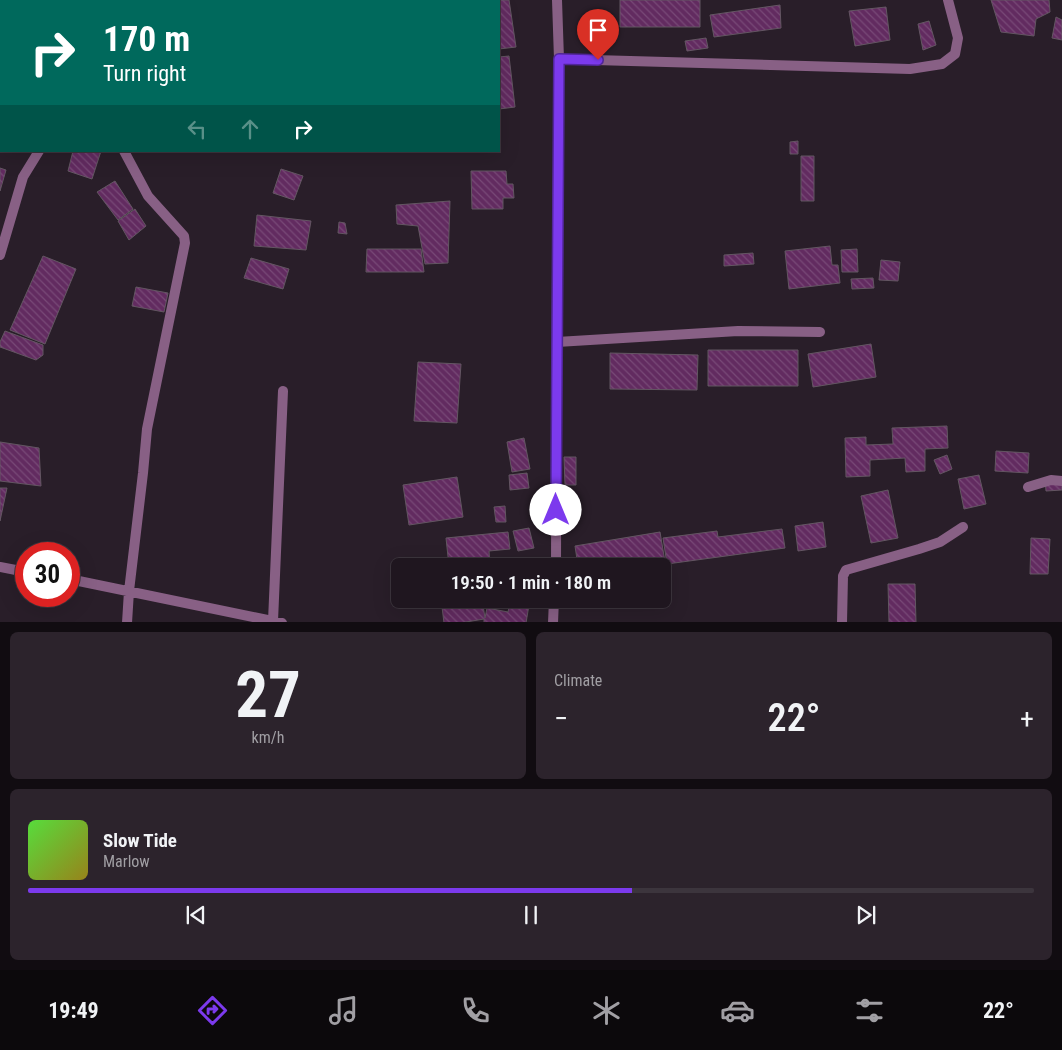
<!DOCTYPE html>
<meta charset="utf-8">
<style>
:root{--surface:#1f161f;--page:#2c232c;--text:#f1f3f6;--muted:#a19fa4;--line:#3c353d;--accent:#7c3aed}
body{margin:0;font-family:"Roboto Condensed",sans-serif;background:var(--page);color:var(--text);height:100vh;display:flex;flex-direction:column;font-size:19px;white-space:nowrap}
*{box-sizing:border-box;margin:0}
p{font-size:16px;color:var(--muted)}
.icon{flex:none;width:28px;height:28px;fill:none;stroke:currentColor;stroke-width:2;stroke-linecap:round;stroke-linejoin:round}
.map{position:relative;height:622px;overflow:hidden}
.details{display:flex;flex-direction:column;gap:10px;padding:10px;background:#110c11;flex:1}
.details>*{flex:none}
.hud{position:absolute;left:0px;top:0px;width:500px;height:152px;box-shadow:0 5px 20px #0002,0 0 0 1px var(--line);background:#00695c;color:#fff;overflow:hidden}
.speed{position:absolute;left:15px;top:542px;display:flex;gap:10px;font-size:25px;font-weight:700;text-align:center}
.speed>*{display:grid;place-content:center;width:65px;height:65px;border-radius:50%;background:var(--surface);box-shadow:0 5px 20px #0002,0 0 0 1px var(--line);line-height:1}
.speed .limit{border:8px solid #d22;background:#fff;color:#111}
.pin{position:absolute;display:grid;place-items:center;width:42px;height:42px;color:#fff;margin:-51px -21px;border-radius:50% 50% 50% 0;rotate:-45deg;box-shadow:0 0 5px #0007}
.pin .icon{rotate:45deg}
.me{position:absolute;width:55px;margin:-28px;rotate:0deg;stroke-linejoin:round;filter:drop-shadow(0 0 4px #0008)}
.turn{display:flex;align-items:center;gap:18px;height:105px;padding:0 20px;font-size:22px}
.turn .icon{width:65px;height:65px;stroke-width:2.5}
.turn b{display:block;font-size:35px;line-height:42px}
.lanes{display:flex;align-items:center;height:48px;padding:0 20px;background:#0003;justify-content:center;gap:25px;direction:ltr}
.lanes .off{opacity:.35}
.big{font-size:38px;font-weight:600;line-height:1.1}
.details .widget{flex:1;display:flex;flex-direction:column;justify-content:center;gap:8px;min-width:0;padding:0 18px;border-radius:8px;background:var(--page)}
.details .dial{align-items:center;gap:0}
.dial b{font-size:65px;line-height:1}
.song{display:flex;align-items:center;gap:15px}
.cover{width:60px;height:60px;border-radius:8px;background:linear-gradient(135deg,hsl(110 70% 55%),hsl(50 70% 35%))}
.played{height:5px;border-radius:2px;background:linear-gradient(90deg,var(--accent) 60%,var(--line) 60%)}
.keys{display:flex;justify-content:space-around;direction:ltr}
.heat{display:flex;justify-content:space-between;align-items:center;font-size:28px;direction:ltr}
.details .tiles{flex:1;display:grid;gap:10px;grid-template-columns:1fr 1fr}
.widget:last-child{grid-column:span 2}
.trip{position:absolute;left:391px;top:558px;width:280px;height:50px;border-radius:8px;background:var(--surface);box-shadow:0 5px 20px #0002,0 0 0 1px var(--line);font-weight:600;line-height:50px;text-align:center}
.dock{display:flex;height:80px;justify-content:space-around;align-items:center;background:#0c090c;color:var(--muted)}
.dock .icon{width:35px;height:35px}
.dock .on{color:var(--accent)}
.dock b{font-size:22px;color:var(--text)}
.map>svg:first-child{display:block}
</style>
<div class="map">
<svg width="1062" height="623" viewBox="0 0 1062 623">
<defs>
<pattern id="building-back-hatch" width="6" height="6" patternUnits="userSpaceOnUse" patternTransform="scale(1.25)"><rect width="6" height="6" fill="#622b60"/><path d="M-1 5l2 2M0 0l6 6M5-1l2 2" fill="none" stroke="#784977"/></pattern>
</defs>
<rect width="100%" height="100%" fill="#291e29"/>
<path fill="url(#building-back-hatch)" stroke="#635662" d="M121,0h73v1h-72z
M275,0h56v1h-56z
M477,0h32l7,47 -17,2v-48h-21z
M620,0h80v27h-80z
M991,0h58l1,12 -14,7 -2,17 -33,-4z
M780,5l1,23 -67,9 -4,-22z
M886,7l4,33 -35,6 -6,-35z
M1056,17l6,3v20l-10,-2z
M929,21l7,24 -13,5 -5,-26z
M706,38l2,10 -21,3 -2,-10z
M509,56l6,51 -16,2v-52z
M798,141v13h-8v-12z
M73,151h28l-9,28 -24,-8z
M801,156h13v45h-13z
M0,168l6,2 -6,21z
M281,169l22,7 -9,24 -21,-7z
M471,171h35l1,13h6l1,14h-11v11h-31z
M115,181l18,28 -15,11 -21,-28z
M450,201l-2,62 -23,1 -7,-38 -21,-2 -1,-19z
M135,209l11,17 -17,14 -11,-19z
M257,215l54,6 -5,29 -52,-4z
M339,222l6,1 2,11 -9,-1z
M830,246l2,19h6l2,18 -51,6 -4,-38z
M367,249h54l3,23h-58z
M857,249l1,23h-16l-1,-22z
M753,253l1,11 -30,2v-11z
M43,256l33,13 -31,75 -35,-14z
M251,258l38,11 -6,20 -39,-11z
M881,260l19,2 -2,19 -19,-1z
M873,278l1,10 -22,1 -1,-10z
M136,287l32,6 -4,19 -32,-6z
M5,331l38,14v10l-7,5 -36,-13v-5z
M871,344l5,33 -63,10 -5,-33z
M708,350h90v36h-90z
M610,353l88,2 -1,35 -87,-1z
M418,362l43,2 -4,59 -43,-2z
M947,426l1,22 -23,1v22l-19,1 -1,-14 -35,2v16l-24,1 -1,-39 21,-1v8l27,-1 -1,-16z
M524,438l6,31 -18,3 -5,-30z
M0,442l39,6 2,38 -41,-5z
M996,451l33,2 -1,20 -33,-2z
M947,455l5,14 -12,5 -6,-14z
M564,457h12v28h-11z
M527,473l2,15 -19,2 -1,-15z
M979,475l7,29 -22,5 -6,-30z
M457,477l6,40 -54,8 -6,-40z
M1062,477v13l-16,1 -1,-13z
M0,488h7l-7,33z
M888,490l10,48 -27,5 -10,-47z
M505,506l1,16h-10l-2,-15z
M823,522l3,25 -28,4 -3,-25z
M529,528l5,20 -16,3 -5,-20z
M782,529l3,19 -118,16 -4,-26 54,-7 1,6z
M508,532l2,17 -21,2 1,15h-41l-3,-28z
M660,532l5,30 -26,4h-61l-3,-20z
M1031,538l19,1 -2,35h-18z
M888,584h27l1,39h-27z
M441,599h41l3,19 2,-10 21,4 3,-13h19l-4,24h-42v-4l-24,4h-16z"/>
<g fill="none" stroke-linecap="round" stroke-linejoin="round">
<path stroke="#886085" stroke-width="10" d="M88,1v-1
M0,19h1
M559,59l351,10 32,-5 13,-10 3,-16 -10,-38
M124,151l24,45 36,40 1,7 -38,186 -4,44 -14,118 -2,32
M0,255l23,-78 16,-26
M557,342l181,-11 82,1
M1028,487l23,-7 11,1
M556,566l1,-296 2,-211 -2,-59
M0,567l26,5
M69,579l213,44
M273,621l10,-230
M553,623l1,-24
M842,623l1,-47 3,-6 73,-21 21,-7 23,-15"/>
</g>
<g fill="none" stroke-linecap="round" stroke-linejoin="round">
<g stroke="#51269a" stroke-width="12">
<path id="route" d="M556,510l3,-451 39,1"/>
</g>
<use href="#route" stroke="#7c3aed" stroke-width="9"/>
</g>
</svg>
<div class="speed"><div class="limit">30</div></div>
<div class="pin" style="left:598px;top:60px;background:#d93025"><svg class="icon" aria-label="arrive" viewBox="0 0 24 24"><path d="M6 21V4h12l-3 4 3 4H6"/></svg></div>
<svg class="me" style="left:556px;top:510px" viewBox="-20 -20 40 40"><circle r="19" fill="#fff"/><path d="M0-13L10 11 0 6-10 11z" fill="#7c3aed"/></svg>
<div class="trip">19:50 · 1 min · 180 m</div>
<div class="hud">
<div class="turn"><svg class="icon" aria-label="right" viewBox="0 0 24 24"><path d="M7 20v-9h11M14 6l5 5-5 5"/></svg><div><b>170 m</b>Turn right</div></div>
<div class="lanes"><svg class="icon off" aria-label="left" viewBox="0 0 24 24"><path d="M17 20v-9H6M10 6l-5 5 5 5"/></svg><svg class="icon off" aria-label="ahead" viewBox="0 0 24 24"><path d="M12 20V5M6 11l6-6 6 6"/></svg><svg class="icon" aria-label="right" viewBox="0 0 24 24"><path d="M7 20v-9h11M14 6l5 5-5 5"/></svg></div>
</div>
</div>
<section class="details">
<div class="tiles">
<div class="widget dial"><b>27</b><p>km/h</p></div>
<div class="widget"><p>Climate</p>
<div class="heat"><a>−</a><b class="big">22°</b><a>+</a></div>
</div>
<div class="widget">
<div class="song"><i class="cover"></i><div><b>Slow Tide</b><p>Marlow</p></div></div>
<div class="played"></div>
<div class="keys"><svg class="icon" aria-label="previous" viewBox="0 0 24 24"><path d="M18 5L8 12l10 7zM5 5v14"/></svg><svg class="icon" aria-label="pause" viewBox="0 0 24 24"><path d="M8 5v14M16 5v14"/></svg><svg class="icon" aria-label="next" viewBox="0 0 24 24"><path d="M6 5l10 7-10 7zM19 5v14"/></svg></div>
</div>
</div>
</section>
<nav class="dock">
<b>19:49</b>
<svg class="icon on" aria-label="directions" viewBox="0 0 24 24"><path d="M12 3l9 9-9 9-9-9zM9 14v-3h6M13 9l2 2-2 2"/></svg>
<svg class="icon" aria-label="music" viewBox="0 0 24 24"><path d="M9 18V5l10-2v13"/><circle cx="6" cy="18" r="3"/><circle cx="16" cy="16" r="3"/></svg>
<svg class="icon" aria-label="phone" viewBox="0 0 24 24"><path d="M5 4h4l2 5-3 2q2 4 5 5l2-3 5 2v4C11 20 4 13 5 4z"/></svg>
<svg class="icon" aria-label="climate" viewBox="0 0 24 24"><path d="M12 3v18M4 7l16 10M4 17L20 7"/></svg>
<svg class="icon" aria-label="car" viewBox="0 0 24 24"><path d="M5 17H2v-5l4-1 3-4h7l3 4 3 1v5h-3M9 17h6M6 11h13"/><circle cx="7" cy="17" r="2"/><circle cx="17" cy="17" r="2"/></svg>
<svg class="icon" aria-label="filters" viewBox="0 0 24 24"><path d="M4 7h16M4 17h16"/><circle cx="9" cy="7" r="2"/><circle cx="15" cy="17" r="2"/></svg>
<b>22°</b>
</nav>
